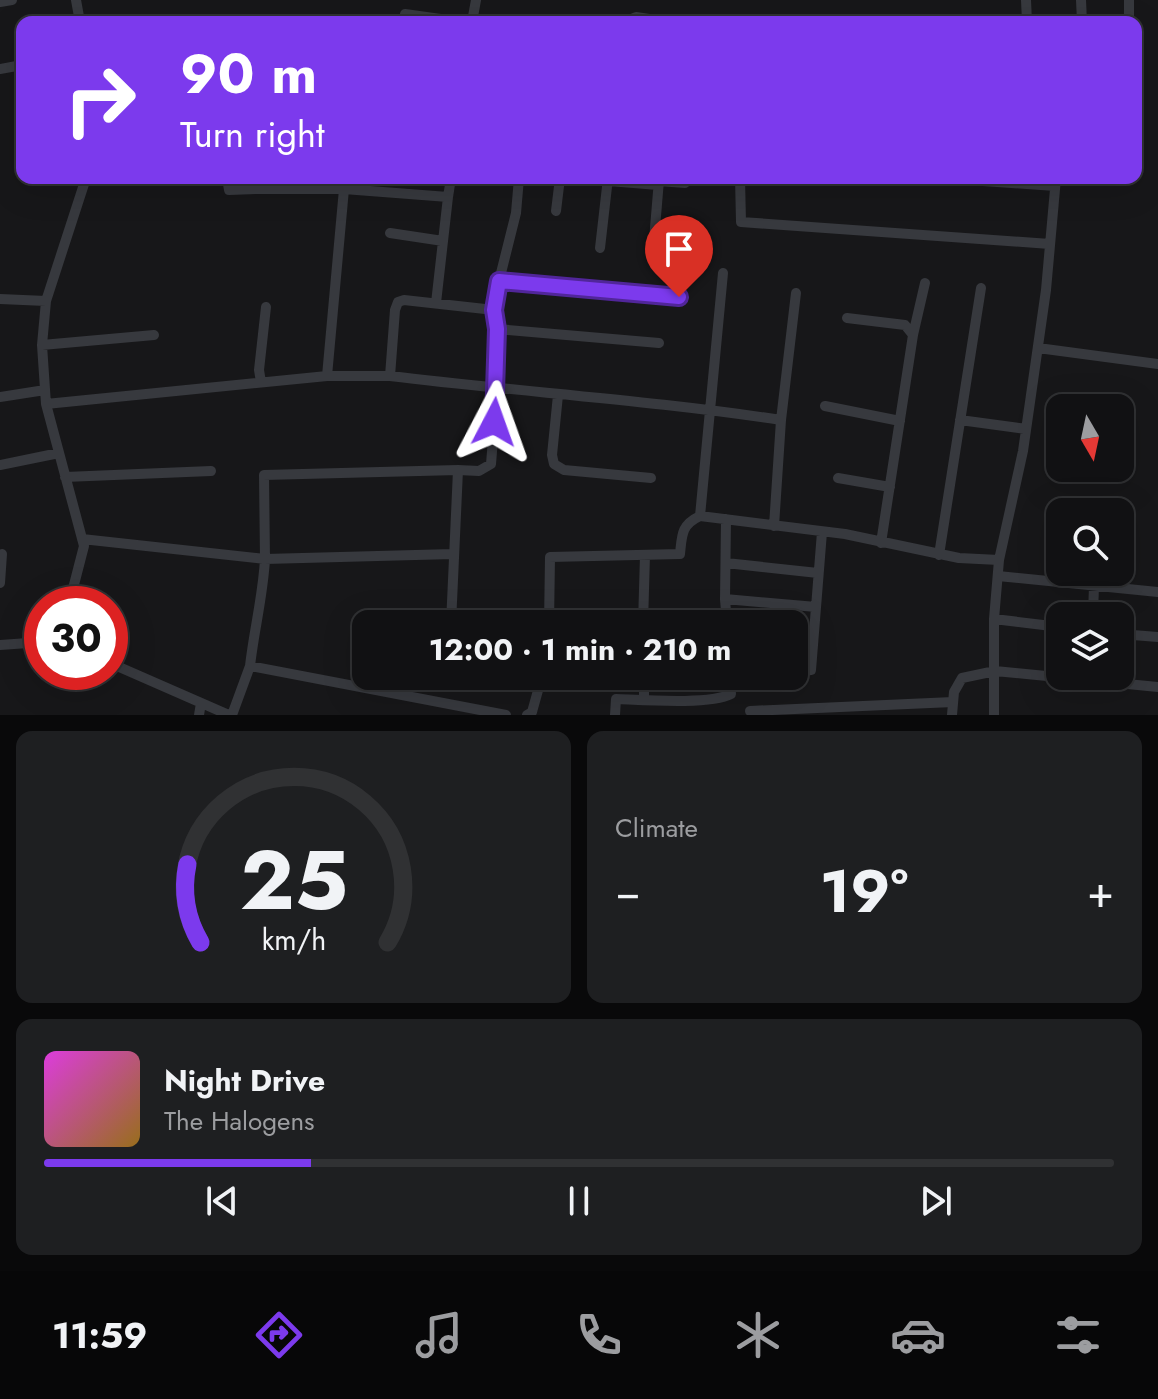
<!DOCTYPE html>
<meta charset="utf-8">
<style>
:root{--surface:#111113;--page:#1e1f21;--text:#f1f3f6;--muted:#9c9da0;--line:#303133;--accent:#7c3aed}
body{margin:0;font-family:Jost,sans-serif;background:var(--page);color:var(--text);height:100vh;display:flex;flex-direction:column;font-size:30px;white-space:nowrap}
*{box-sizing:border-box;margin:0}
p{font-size:26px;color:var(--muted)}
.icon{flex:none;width:44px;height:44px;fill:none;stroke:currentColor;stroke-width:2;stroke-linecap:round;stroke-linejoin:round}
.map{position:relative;height:715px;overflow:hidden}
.drawer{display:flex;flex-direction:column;gap:16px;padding:16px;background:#09090a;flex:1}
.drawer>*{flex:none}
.guide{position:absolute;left:16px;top:16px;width:1126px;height:168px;border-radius:16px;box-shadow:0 8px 32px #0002,0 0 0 2px var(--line);background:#7c3aed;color:#fff;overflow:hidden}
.needle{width:52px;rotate:171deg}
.fabs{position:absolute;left:1046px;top:394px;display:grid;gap:16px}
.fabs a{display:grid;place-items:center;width:88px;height:88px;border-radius:16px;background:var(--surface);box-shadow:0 8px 32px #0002,0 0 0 2px var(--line);font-size:40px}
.speed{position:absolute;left:24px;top:586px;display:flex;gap:16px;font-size:40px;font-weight:700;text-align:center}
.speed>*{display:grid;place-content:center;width:104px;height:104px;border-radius:50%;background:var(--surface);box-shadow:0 8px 32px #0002,0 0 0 2px var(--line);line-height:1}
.speed .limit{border:12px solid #d22;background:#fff;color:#111}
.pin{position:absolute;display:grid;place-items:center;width:68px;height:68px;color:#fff;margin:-82px -34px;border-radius:50% 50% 50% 0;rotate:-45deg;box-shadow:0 0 8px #0007}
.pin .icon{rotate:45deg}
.me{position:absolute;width:88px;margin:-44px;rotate:4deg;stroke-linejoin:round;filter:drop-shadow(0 0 6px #0008)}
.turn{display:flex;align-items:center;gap:28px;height:168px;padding:0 32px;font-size:36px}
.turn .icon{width:104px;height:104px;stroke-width:2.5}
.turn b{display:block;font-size:56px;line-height:68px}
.big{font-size:60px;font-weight:700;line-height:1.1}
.drawer .widget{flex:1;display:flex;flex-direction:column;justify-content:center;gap:12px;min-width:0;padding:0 28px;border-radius:16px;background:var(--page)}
.drawer .dial{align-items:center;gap:0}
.dial svg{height:208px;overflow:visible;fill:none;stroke:var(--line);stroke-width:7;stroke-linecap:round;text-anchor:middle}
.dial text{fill:var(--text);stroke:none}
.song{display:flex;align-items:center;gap:24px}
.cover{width:96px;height:96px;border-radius:12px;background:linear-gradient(135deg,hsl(300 70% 55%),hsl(40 70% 35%))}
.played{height:8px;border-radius:4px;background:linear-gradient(90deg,var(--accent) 25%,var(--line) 25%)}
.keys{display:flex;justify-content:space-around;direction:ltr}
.heat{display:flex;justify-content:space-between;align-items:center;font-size:44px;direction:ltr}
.drawer .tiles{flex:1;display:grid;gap:16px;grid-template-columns:1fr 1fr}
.widget:last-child{grid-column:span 2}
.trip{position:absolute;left:352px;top:610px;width:456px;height:80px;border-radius:16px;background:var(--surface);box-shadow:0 8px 32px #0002,0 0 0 2px var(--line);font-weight:700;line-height:80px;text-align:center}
.tab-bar{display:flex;height:128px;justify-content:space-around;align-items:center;background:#070708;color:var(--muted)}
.tab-bar .icon{width:56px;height:56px}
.tab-bar .on{color:var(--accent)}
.tab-bar b{font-size:36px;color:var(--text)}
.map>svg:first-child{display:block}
</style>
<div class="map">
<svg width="1158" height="715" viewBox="0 0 1158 715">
<rect width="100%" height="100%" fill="#171719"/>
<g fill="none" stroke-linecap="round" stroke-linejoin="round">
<path stroke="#37393e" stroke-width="10" d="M76,0l4,22
M1026,0l1,22
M1081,0l1,22
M1129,0v22
M0,2l12,-2
M405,14l57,8
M472,22l4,-22
M624,22l12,-5 33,5
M0,69l22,-4
M227,178l2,12 27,-1
M256,178v11h88
M572,178l86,7 1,-4 26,2
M740,178l1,44 309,22
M940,178l115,8
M556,211l4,-33
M390,233l53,8
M600,248l8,-70
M653,252l6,-72
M499,281l17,-68 3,-35
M0,299l46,2
M436,303l12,-106
M494,310l3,19 162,14
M847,318l58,7 8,10 -32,208
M913,335l12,-52
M42,345l112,-10
M1038,348l120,16
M327,376h63l5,-66 3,-8 6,-2 90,10 5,-29 180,16
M390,376c130,16 261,24 391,44l-7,106
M261,382l-2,-12 7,-63
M558,395l-6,60 2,9 10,6 87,8
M0,397l45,-7
M46,404l281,-28 17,-187 104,8 3,-19
M825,406l75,15
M781,420l15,-127
M960,420l66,9
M0,465l59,-12
M458,470l21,1 12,-7 6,-75v-60
M65,477l146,-6
M838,478l52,9
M700,516l23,-243
M726,519l-1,80 91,8
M82,539l183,20 -1,-84 194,-5 -7,154
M453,554l-188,5c-2,37 -11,71 -15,107l256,49
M939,555l42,-267
M726,563l92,10
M998,576l160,16
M0,583l2,-29
M725,599l2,25
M69,604l15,-58 -38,-142 -4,-59 4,-44 40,-123
M1093,616l1,-31
M994,619l66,8
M549,624l1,-67 130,-3c2,-19 1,-29 20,-38l145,18 114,24 40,2
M643,624l2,-69
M1120,634l38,3
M794,641l19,1
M0,645l42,-3
M110,663l119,52
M794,672l17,-2 11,-138
M644,676v24
M730,676h15
M750,711l203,-9
M199,715l2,-12
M232,715l18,-49
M527,715l5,-3 10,-36
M615,715l1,-16c27,1 94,6 115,-5l-1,-17
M952,715l2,-23 8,-14 33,-7 163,16
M994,715v-96l5,-59 24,-109 23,-161 10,-112"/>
</g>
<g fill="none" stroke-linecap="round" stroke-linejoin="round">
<g stroke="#51269a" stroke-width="20">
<path id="route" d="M494,422l3,-93 -3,-19 5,-29 180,16"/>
</g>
<use href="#route" stroke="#7c3aed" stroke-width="14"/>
</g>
</svg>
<div class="fabs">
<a><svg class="needle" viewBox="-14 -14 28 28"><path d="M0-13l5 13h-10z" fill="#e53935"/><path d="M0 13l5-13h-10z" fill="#9c9da0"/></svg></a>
<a><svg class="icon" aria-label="search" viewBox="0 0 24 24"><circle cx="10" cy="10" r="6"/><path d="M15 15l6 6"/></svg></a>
<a><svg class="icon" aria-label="layers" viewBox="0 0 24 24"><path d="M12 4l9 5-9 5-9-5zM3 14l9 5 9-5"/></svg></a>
</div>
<div class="speed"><div class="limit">30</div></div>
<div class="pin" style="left:679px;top:297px;background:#d93025"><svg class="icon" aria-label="arrive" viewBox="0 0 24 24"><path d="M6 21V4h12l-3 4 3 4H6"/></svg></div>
<svg class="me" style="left:494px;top:422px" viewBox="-20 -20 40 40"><path d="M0-17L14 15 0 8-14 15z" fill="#7c3aed" stroke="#fff" stroke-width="4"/></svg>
<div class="trip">12:00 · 1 min · 210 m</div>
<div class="guide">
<div class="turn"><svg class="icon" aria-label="right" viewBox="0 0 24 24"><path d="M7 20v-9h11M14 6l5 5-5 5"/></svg><div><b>90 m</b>Turn right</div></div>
</div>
</div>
<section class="drawer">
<div class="tiles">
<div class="widget dial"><svg viewBox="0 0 100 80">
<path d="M14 69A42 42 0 1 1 86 69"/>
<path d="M14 69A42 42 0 0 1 9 39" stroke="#7c3aed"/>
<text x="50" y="56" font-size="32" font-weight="700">25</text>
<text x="50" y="72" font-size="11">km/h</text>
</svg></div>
<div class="widget"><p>Climate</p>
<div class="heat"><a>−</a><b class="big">19°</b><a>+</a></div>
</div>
<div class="widget">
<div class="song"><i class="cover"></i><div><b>Night Drive</b><p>The Halogens</p></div></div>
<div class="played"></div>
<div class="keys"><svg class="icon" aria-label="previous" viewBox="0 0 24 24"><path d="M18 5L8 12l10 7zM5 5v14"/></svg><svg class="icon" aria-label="pause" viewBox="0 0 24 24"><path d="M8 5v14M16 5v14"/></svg><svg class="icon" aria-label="next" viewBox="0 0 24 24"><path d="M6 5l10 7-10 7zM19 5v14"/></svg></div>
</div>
</div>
</section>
<nav class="tab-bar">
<b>11:59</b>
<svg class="icon on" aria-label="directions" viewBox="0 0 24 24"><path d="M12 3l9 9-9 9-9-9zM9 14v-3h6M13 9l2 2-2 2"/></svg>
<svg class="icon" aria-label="music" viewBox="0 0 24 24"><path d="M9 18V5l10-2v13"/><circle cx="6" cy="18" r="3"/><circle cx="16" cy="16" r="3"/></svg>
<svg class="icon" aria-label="phone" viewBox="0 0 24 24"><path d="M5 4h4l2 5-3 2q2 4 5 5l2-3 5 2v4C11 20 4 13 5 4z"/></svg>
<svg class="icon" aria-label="climate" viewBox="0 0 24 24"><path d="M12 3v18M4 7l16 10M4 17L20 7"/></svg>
<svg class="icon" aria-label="car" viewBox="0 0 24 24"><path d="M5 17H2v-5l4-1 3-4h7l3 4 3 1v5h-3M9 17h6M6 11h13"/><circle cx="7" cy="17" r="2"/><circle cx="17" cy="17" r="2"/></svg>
<svg class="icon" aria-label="filters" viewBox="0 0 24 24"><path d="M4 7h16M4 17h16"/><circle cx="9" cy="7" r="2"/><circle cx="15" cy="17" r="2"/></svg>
</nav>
